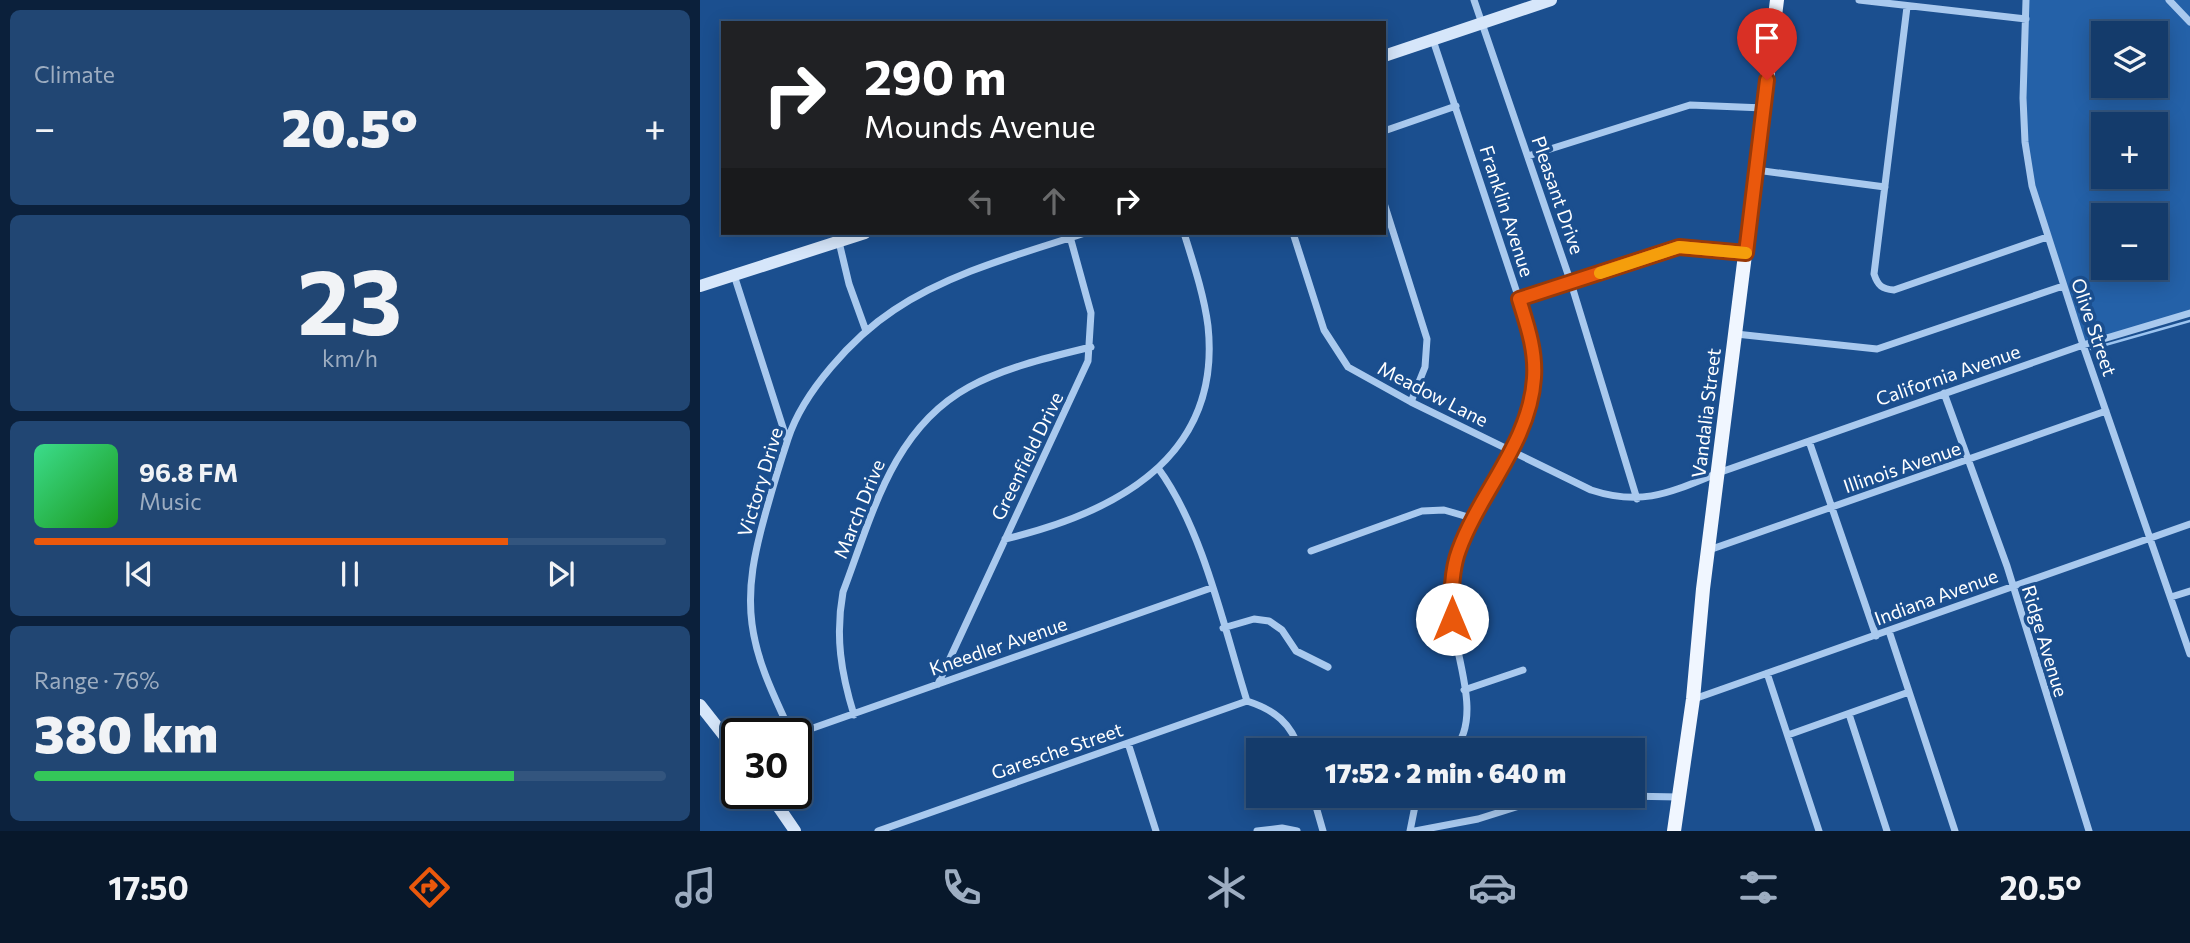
<!DOCTYPE html>
<meta charset="utf-8">
<style>
:root{--surface:#143b6b;--page:#214673;--text:#f1f3f6;--muted:#9dadc1;--line:#33557e;--accent:#ea580c}
body{margin:0;font-family:Commissioner,sans-serif;background:var(--page);color:var(--text);height:100vh;display:flex;flex-direction:column;font-size:26px;white-space:nowrap}
*{box-sizing:border-box;margin:0}
p{font-size:23px;color:var(--muted)}
.icon{flex:none;width:38px;height:38px;fill:none;stroke:currentColor;stroke-width:2;stroke-linecap:round;stroke-linejoin:round}
.map{position:relative;flex:1;overflow:hidden}
.panel{display:flex;flex-direction:column;gap:10px;padding:10px;background:#0b203b;width:700px}
.panel>*{flex:none}
.top-card{position:absolute;left:21px;top:21px;width:665px;height:214px;border-radius:0px;box-shadow:0 4px 18px #0003,0 0 0 2px var(--line);background:#202124;color:#fff;overflow:hidden}
.fabs{position:absolute;left:1391px;top:21px;display:grid;gap:14px}
.fabs a{display:grid;place-items:center;width:77px;height:77px;border-radius:0px;background:var(--surface);box-shadow:0 4px 18px #0003,0 0 0 2px var(--line);font-size:35px}
.speed{position:absolute;left:21px;top:718px;display:flex;gap:14px;font-size:35px;font-weight:700;text-align:center}
.speed>*{display:grid;place-content:center;width:91px;height:91px;border-radius:50%;background:var(--surface);box-shadow:0 4px 18px #0003,0 0 0 2px var(--line);line-height:1}
.speed .limit{border:4px solid #111;border-radius:10px;background:#fff;color:#111}
.pin{position:absolute;display:grid;place-items:center;width:60px;height:60px;color:#fff;margin:-72px -30px;border-radius:50% 50% 50% 0;rotate:-45deg;box-shadow:0 0 7px #0007}
.pin .icon{rotate:45deg}
.me{position:absolute;width:77px;margin:-38px;rotate:0deg;stroke-linejoin:round;filter:drop-shadow(0 0 5px #0008)}
.turn{display:flex;align-items:center;gap:24px;height:147px;padding:0 28px;font-size:32px}
.turn .icon{width:91px;height:91px;stroke-width:2.5}
.turn b{display:block;font-size:49px;line-height:60px}
.lanes{display:flex;align-items:center;height:66px;padding:0 28px;background:#0003;justify-content:center;gap:35px;direction:ltr}
.lanes .off{opacity:.35}
.big{font-size:52px;font-weight:800;line-height:1.1}
.panel .card{flex:1;display:flex;flex-direction:column;justify-content:center;gap:10px;min-width:0;padding:0 24px;border-radius:10px;background:var(--page)}
.panel .dial{align-items:center;gap:0}
.dial b{font-size:91px;line-height:1}
.song{display:flex;align-items:center;gap:21px}
.cover{width:84px;height:84px;border-radius:10px;background:linear-gradient(135deg,hsl(150 70% 55%),hsl(120 70% 35%))}
.played{height:7px;border-radius:4px;background:linear-gradient(90deg,var(--accent) 75%,var(--line) 75%)}
.keys{display:flex;justify-content:space-around;direction:ltr}
.heat{display:flex;justify-content:space-between;align-items:center;font-size:38px;direction:ltr}
.charge{height:10px;border-radius:5px;background:linear-gradient(90deg,#34c759 76%,var(--line) 0)}
.trip{position:absolute;left:546px;top:738px;width:399px;height:70px;border-radius:0px;background:var(--surface);box-shadow:0 4px 18px #0003,0 0 0 2px var(--line);font-weight:800;line-height:70px;text-align:center}
.tab-bar{display:flex;height:112px;justify-content:space-around;align-items:center;background:#08182b;color:var(--muted)}
.tab-bar .icon{width:49px;height:49px}
.tab-bar .on{color:var(--accent)}
.tab-bar b{font-size:32px;color:var(--text)}
main{display:flex;flex:1;min-height:0}
.map>svg:first-child{display:block}
</style>
<main>
<section class="panel">
<div class="card"><p>Climate</p>
<div class="heat"><a>−</a><b class="big">20.5°</b><a>+</a></div>
</div>
<div class="card dial"><b>23</b><p>km/h</p></div>
<div class="card">
<div class="song"><i class="cover"></i><div><b>96.8 FM</b><p>Music</p></div></div>
<div class="played"></div>
<div class="keys"><svg class="icon" aria-label="previous" viewBox="0 0 24 24"><path d="M18 5L8 12l10 7zM5 5v14"/></svg><svg class="icon" aria-label="pause" viewBox="0 0 24 24"><path d="M8 5v14M16 5v14"/></svg><svg class="icon" aria-label="next" viewBox="0 0 24 24"><path d="M6 5l10 7-10 7zM19 5v14"/></svg></div>
</div>
<div class="card"><p>Range · 76%</p><b class="big">380 km</b><div class="charge"></div></div>
</section>
<div class="map">
<svg width="1490" height="831" viewBox="0 0 1490 831">
<rect width="100%" height="100%" fill="#1b4f8f"/>
<path fill="#2461a8" fill-rule="evenodd" d="M1327,0h163v314l-107,31 -51,-159 -8,-64zM1404,33h52v53h-52zM1404,124h52v53h-52zM1404,215h52v53h-52z"/>
<g fill="none" stroke-linecap="round" stroke-linejoin="round">
<path stroke="#9cc4f0" stroke-width="2.5" d="M1391,349l99,-28"/>
<path stroke="#a9c9ee" stroke-width="7" d="M774,0l97,283 66,216
M1159,0l167,19
M1326,0l-3,98 2,44 7,44 51,159 107,309
M1469,0l21,22
M1207,7l-33,267c4,12 8,15 20,16l153,-53
M733,40l86,259 15,62 -2,36 -9,27 -64,125c-6,23 -10,46 -7,70 4,39 31,100 1,132
M684,131l72,-25
M828,156l162,-51 74,3
M1056,170l129,17
M684,203l43,136 -2,28 -14,35
M593,233l31,97 24,37 63,35 180,88c52,17 80,2 127,-17l365,-128 107,-32
M139,242l10,42 17,47
M34,275l53,165
M819,299l160,-52 66,6
M1036,334l141,15 186,-63
M1244,393l63,173 82,265
M1109,441l67,195
M458,468c45,61 66,160 89,233
M305,539c110,-26 217,-81 203,-213 -4,-31 -15,-64 -24,-93
M1009,550l397,-139
M611,551l111,-40 22,-1 31,9
M1471,597l19,-6
M523,628l31,-9 15,2 13,9 14,21 32,16
M1189,631l66,200
M1067,673l52,158
M238,684l150,-323 3,-48 -22,-80
M764,690l59,-20
M994,699l496,-175
M547,701c28,9 44,22 53,50
M1149,714l38,117
M154,715c-13,-42 -19,-79 -11,-123 29,-76 49,-163 126,-205 37,-20 81,-30 122,-40
M91,733c-16,-35 -34,-70 -39,-109 -5,-38 3,-73 13,-109 7,-25 15,-52 23,-76 15,-47 65,-102 106,-129 57,-38 127,-56 191,-77
M96,734l415,-146
M1088,735l121,-43
M428,743l28,88
M613,796l10,35
M925,796l54,1
M178,831l369,-130
M557,831l25,-3 15,3
M710,831l7,-35
M715,831l63,-12 73,-23"/>
<path stroke="#d6e6fa" stroke-width="12" d="M684,56l167,-56
M0,286l165,-53
M0,705l37,47
M69,793l26,38"/>
<path stroke="#f0f6ff" stroke-width="14" d="M974,831l19,-132 10,-110 74,-589"/>
</g>
<g fill="none" stroke-linecap="round" stroke-linejoin="round">
<g stroke="#983908" stroke-width="18">
<path id="route" d="M752,619c-1,-23 -1,-48 7,-69 21,-58 71,-108 75,-172 2,-28 -7,-53 -15,-79l160,-52 67,6 21,-173"/>
</g>
<use href="#route" stroke="#ea580c" stroke-width="12"/>
<path stroke="#f59e0b" stroke-width="12" d="M900,273l79,-26 67,6"/>
</g>
<g text-anchor="middle" stroke-width="7" stroke-linejoin="round" paint-order="stroke">
<g font-size="19" fill="#fff" stroke="#1b4f8f">
<text transform="translate(858 195) rotate(71)" y="7">Pleasant Drive</text>
<text transform="translate(807 211) rotate(72)" y="7">Franklin Avenue</text>
<text transform="translate(1394 327) rotate(71)" y="7">Olive Street</text>
<text transform="translate(1248 375) rotate(-19)" y="7">California Avenue</text>
<text transform="translate(733 394) rotate(27)" y="7">Meadow Lane</text>
<text transform="translate(1006 413) rotate(-83)" y="7">Vandalia Street</text>
<text transform="translate(327 456) rotate(-64)" y="7">Greenfield Drive</text>
<text transform="translate(1202 467) rotate(-19)" y="7">Illinois Avenue</text>
<text transform="translate(60 482) rotate(-73)" y="7">Victory Drive</text>
<text transform="translate(159 509) rotate(-68)" y="7">March Drive</text>
<text transform="translate(1236 597) rotate(-20)" y="7">Indiana Avenue</text>
<text transform="translate(1345 641) rotate(73)" y="7">Ridge Avenue</text>
<text transform="translate(298 646) rotate(-19)" y="7">Kneedler Avenue</text>
<text transform="translate(357 751) rotate(-19)" y="7">Garesche Street</text>
</g>
</g>
</svg>
<div class="fabs">
<a><svg class="icon" aria-label="layers" viewBox="0 0 24 24"><path d="M12 4l9 5-9 5-9-5zM3 14l9 5 9-5"/></svg></a>
<a>+</a>
<a>−</a>
</div>
<div class="speed"><div class="limit">30</div></div>
<div class="pin" style="left:1067px;top:80px;background:#d93025"><svg class="icon" aria-label="arrive" viewBox="0 0 24 24"><path d="M6 21V4h12l-3 4 3 4H6"/></svg></div>
<svg class="me" style="left:752px;top:619px" viewBox="-20 -20 40 40"><circle r="19" fill="#fff"/><path d="M0-13L10 11 0 6-10 11z" fill="#ea580c"/></svg>
<div class="trip">17:52 · 2 min · 640 m</div>
<div class="top-card">
<div class="turn"><svg class="icon" aria-label="right" viewBox="0 0 24 24"><path d="M7 20v-9h11M14 6l5 5-5 5"/></svg><div><b>290 m</b>Mounds Avenue</div></div>
<div class="lanes"><svg class="icon off" aria-label="left" viewBox="0 0 24 24"><path d="M17 20v-9H6M10 6l-5 5 5 5"/></svg><svg class="icon off" aria-label="ahead" viewBox="0 0 24 24"><path d="M12 20V5M6 11l6-6 6 6"/></svg><svg class="icon" aria-label="right" viewBox="0 0 24 24"><path d="M7 20v-9h11M14 6l5 5-5 5"/></svg></div>
</div>
</div>
</main>
<nav class="tab-bar">
<b>17:50</b>
<svg class="icon on" aria-label="directions" viewBox="0 0 24 24"><path d="M12 3l9 9-9 9-9-9zM9 14v-3h6M13 9l2 2-2 2"/></svg>
<svg class="icon" aria-label="music" viewBox="0 0 24 24"><path d="M9 18V5l10-2v13"/><circle cx="6" cy="18" r="3"/><circle cx="16" cy="16" r="3"/></svg>
<svg class="icon" aria-label="phone" viewBox="0 0 24 24"><path d="M5 4h4l2 5-3 2q2 4 5 5l2-3 5 2v4C11 20 4 13 5 4z"/></svg>
<svg class="icon" aria-label="climate" viewBox="0 0 24 24"><path d="M12 3v18M4 7l16 10M4 17L20 7"/></svg>
<svg class="icon" aria-label="car" viewBox="0 0 24 24"><path d="M5 17H2v-5l4-1 3-4h7l3 4 3 1v5h-3M9 17h6M6 11h13"/><circle cx="7" cy="17" r="2"/><circle cx="17" cy="17" r="2"/></svg>
<svg class="icon" aria-label="filters" viewBox="0 0 24 24"><path d="M4 7h16M4 17h16"/><circle cx="9" cy="7" r="2"/><circle cx="15" cy="17" r="2"/></svg>
<b>20.5°</b>
</nav>
